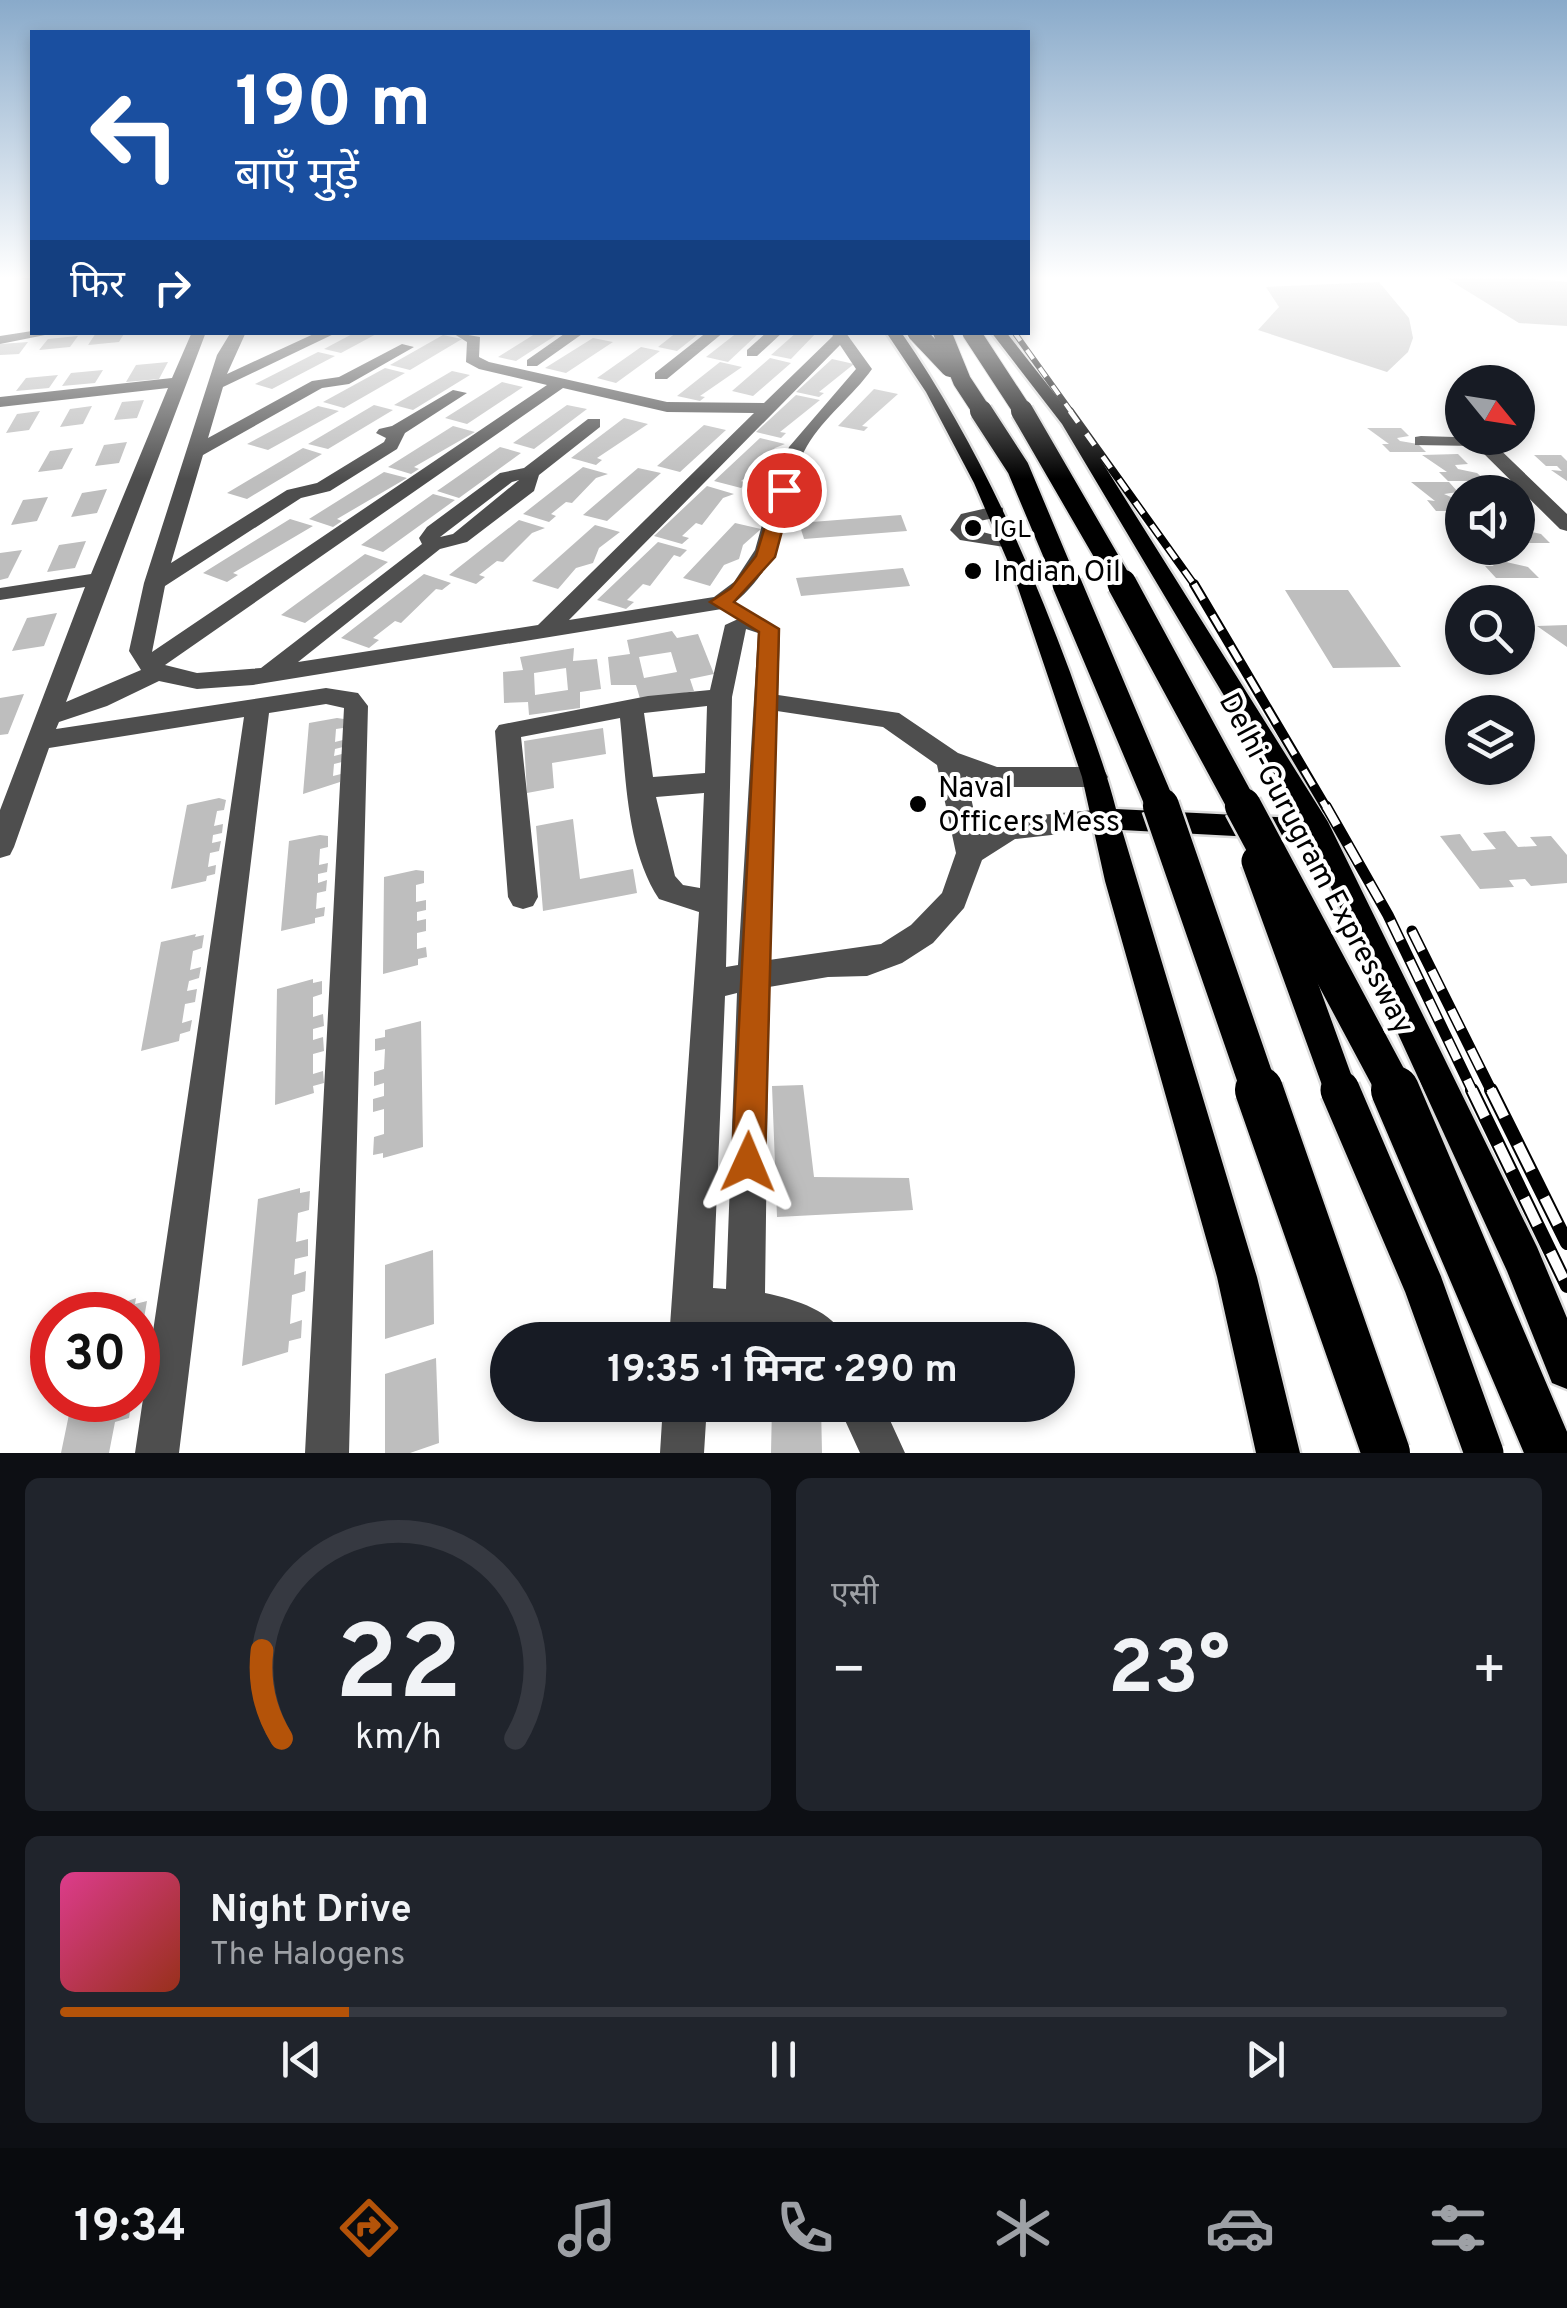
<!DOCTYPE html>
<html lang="hi">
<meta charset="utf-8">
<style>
:root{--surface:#171b24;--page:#20242c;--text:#f1f3f6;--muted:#9ea1a6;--line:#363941;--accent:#b45309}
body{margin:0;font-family:Overpass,"Noto Sans Devanagari",sans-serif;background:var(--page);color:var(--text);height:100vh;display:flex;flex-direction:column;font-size:38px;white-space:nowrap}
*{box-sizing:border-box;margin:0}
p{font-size:32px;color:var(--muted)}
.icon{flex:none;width:55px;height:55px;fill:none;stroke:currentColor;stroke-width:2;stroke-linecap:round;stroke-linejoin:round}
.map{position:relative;height:1453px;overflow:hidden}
.drawer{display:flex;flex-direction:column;gap:25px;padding:25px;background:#0d0f14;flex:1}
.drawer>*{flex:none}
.hud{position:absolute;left:30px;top:30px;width:1000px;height:305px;border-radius:0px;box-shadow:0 5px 15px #0003;background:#1a4fa0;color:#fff;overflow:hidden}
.needle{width:65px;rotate:120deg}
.controls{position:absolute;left:1445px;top:365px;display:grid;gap:20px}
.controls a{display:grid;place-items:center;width:90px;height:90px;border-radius:50%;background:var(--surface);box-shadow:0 5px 15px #0003;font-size:50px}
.speed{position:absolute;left:30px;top:1292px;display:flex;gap:20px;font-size:50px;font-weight:700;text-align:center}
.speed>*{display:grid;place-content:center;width:130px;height:130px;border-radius:50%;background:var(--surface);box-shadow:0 5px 15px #0003;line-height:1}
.speed .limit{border:15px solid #d22;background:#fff;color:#111}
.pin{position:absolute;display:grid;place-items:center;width:85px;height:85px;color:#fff;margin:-42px;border:5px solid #fff;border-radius:50%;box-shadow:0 2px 10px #0007}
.me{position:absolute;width:110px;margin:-55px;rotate:1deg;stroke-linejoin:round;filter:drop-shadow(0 0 8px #0008)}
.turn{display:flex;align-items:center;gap:35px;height:210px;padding:0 40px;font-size:45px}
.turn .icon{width:130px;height:130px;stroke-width:2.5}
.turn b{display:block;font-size:70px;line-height:85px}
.then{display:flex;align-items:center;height:95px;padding:0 40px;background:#0003;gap:20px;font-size:38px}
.big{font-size:75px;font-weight:700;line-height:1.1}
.drawer .tile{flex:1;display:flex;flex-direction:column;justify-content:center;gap:15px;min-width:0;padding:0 35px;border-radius:15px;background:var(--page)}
.drawer .dial{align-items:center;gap:0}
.dial svg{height:260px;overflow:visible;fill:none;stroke:var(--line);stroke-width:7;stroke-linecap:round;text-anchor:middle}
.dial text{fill:var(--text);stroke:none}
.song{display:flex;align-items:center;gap:30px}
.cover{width:120px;height:120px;border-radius:15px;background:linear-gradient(135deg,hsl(330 70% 55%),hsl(10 70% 35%))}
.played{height:10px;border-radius:5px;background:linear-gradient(90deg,var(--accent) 20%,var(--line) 20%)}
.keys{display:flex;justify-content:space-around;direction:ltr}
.heat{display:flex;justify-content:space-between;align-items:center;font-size:55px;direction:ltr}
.drawer .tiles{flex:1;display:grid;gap:25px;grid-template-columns:1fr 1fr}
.tile:last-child{grid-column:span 2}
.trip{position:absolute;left:490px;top:1322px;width:585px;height:100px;border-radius:50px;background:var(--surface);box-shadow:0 5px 15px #0003;font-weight:700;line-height:100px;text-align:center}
.menu{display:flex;height:160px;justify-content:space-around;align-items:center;background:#090b0e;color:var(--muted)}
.menu .icon{width:70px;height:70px}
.menu .active{color:var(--accent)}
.menu b{font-size:45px;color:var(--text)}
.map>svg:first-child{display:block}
</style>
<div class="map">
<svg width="1567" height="1453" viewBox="0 0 1567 1453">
<rect width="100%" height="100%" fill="#fff"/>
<path fill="#bebebe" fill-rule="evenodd" d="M1513,277l54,5v44l-48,-3 -73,-45z
M1379,282l30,36 4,20 -5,14 -21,20 -129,-42 21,-23 -13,-20z
M125,332l-6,10 -31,3 8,-12z
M356,332h24l-39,21 -17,-4z
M538,332h23l-45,29 -18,-4z
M677,332h24l-24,19 -19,-4z
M738,332h22l-32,30 -22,-5z
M797,332h20l-26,27 -20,-4z
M443,335l19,4 -52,31 -20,-5z
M78,336l-8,11 -31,3 9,-11z
M593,338l20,4 -47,31 -21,-5z
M28,342l-9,12 -19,1v-11z
M641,347l19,4 -44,32 -19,-5z
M318,352l17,4 -63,33 -17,-5z
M770,358l21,5 -38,33 -21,-5z
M832,359l22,5 -35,28 5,1 -5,4 -23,-5z
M168,362l-9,17 -33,3 10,-17z
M720,362l22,5 -42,29 5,1 -5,4 -23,-5z
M385,368l20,5 -61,35 -21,-6z
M103,370l-8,13 -33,3 9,-13z
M452,371l18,4 -57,35 -19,-5z
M58,375l-9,13 -33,3 10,-13z
M502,382l21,5 -56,37 -22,-6z
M874,389l24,5 -36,32 6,1 -4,4 -26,-5z
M796,395l24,5 -40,32 6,1 -5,5 -25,-6z
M144,400l-7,18 -23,2 8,-18z
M374,405l19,5 -65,39 -20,-5z
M567,405l20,4 -53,40 -21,-6z
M92,406l-9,18 -23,3 10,-18z
M318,406l21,5 -71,39 -21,-6z
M40,411l-11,19 -23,3 11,-19z
M624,418l24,6 -51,34 5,2 -6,5 -25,-7z
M704,425l22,5 -46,42 -23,-6z
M453,426l22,6 -61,35 5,2 -8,5 -23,-7z
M1367,428h34l8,8 -12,2 3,3 18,3 8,8h-36l-8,-8h7z
M760,438l25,6 -10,4 -12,11 6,2 -28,20 5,2 -5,5 -27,-7z
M127,442l-8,21 -24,3 9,-21z
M500,447l21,6 -62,45 -22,-7z
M73,448l-11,21 -24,3 12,-21z
M303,448l19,6 -75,45 -20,-6z
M1458,454l10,10 -13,1 3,4 19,4 9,8h-38l-9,-9h8l-25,-17z
M1534,455h27l6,6v20l-16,-11 11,1 -5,-5h-11z
M583,467l25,7 -12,4 -24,25 -6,-1 -15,12 5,2 -7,6 -26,-8z
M638,468l23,5 -54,48 -24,-6z
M384,472l23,6 -70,41 5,2 -9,6 -24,-8z
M1411,482h38l9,10 -14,2 18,8v9h-26l-9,-11 8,1z
M707,486l27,8 -11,4 -21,27 -6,-2 -14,13 7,2 -7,6 -28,-8z
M107,489l-10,24 -26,4 11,-24z
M433,494l22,6 -72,52 -22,-7z
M48,497l-11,24 -26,4 12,-25z
M901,515l6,16 -103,8 -5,-16z
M290,519l23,7 -80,47 5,2 -11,7 -24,-9z
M519,520l26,8 -13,5 -29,29 -6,-1 -18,14 6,2 -9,7 -27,-9z
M735,523l26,6 -18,16 -4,14 -15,6 -14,21 -27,-8z
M595,525l25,7 -21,16 -6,15 -17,5 -18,21 -26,-8z
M1518,529l23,5 9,9h-32z
M86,541l-11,27 -28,4 12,-27z
M658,542l29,8 -7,7 -6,-2 -24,31 -7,-2 -16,16 7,2 -8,7 -29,-9z
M1468,548h41l7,7 -14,2 4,5 22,5 11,11h-43l-11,-12h9z
M22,550l-14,28 -8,2v-27z
M365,554l23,8 -83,61 -24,-8z
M903,568l7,18 -109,10 -5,-18z
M424,574l27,9 -9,7 -6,-1 -35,34 -6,-2 -22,17 6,2 -10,8 -28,-10z
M1285,590h63l53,77 -68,1z
M57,613l-13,33 -32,5 15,-33z
M1567,625v22l-30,-21z
M672,631l5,7 21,-4 16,40 -24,5 4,12 -53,11 -5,-17h-25l-3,-28 22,-3 -3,-14zM671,652l6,20 -33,6 -5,-21z
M574,648l-1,13 24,-2 4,30 -21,3v16l-51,7 -1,-13 -24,1 -1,-31 20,-2 -3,-13zM566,668l2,22 -33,5 -1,-22z
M24,694l-16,40 -8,1v-37z
M337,718l7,1 -1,9 -7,1 -1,13 8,-2v7l-8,2 -1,7 8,-2v8l-8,2 -1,12 8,-2 -1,8 -37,12 6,-71z
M603,728l3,26 -54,9 2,25 -27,5 -3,-52z
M219,798l7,2 -2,10 -7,1 -3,15 9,-2 -1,9 -9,2 -1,8 9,-2 -2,10 -9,2 -2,14 8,-2 -1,9 -8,2 -1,5 -35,8 16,-84z
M573,819l7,60 53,-10 4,24 -94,18 -7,-85z
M1505,831l13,16 19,-1 -7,-9 21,-1 16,19v28l-36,3 -6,-7 -16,1 5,7 -34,2 -40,-53 20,-2 12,17 24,-2 -13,-16z
M320,835l8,1v11l-8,2 -1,16 9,-2 -1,9 -9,2v9l9,-3 -1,11 -9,2 -1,16 9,-2 -1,9 -9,2v5l-34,8 8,-90z
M416,870l8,1v12l-8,2v17l10,-2v10l-9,2v9l9,-2v12l-9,2v16l9,-2 1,10 -9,2v6l-35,9 1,-97z
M196,934l-1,3 9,-2 -2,13 -9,3 -3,19 11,-3 -2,11 -10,3 -2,10 10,-2 -2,13 -10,2 -3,19 10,-3 -2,11 -10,3 -1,7 -38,10 20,-109z
M313,979v4l9,-2v13l-9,3v20l10,-3 1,12 -11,3v11l10,-3 1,14 -11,3v20l10,-3 1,12 -11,3 1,7 -39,12 2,-116z
M421,1021l2,126 -40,11v-5l-10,2 1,-18 10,-3v-25l-11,3v-13l11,-3v-13l-10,3v-14l10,-3 1,-20 -10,2v-12l10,-2v-7z
M803,1085l11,92 95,1 4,32 -136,7 -5,-131z
M300,1188v5l10,-2 -1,19 -11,3 -2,29 12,-3v17l-13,3 -1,16 12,-4 -1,20 -13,4 -2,29 12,-4 -1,18 -12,3 -1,11 -46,14 16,-167z
M433,1250l1,74 -49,15v-74z
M136,1298l-1,6 12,-3 -4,23 -5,1v-10h-49z
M436,1358l3,85 -29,10h-25v-79z
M72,1400h60l-3,18 -14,4 -6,31h-48z
M772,1405h49l1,48h-51z"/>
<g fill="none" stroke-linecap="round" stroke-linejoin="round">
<g stroke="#dbdbdb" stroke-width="5">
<path id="major" d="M886,332h15c73,106 124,219 169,340 16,46 34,90 46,137l181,9 -235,-394 -71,-92h15l71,90 251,400 209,425 30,71v71l-15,-6 -45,-112 -198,-431 -187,-10 135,447 43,176h-44l-39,-176 -112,-396 -23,-104 -68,-201 -40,-93 -48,-91z"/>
</g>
<path fill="#4e4e4e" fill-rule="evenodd" d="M21,276h11v4l-10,-1z
M32,331l28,1 -60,12v-8z
M192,332h14l-140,370 75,-32 -12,-19 15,-68 73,-228 14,-23h15l-19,42 91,-42h20l-115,55 -15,51 104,-57 27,-4 63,-33 12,3 -65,37 -27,4 -119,67 -32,108 116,-73 30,-7 67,-41 2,-4 -10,-5 3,-4 13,-3 61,-36 14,3 -62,40 -8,16 -67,42 -29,7 -136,88 -13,66 395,-267 -68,-16 -13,-7 1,-20 -16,-10 29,5 -1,20 10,5 178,40 97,1 69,-67 -2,-4 15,1 26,36c-19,27 -48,48 -65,77 -36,63 -11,110 -79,162l-475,77 -56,4 -38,-8 -52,25 -48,16 -3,7 270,-41 32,5 10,13 -19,747h-44l39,-745 -18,-4 -57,9 -90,740h-44l109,-736 -195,31 -35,99 -4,8 -10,3v-48l85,-223 -85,13v-12l91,-14 77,-186 -168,19v-10l172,-19zM840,345l16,24 -67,78 -17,42 -17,61 -21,32 -20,15 -145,23zM563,388l104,24 87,1 -216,212 -240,37 142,-113 27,-7 67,-51 5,-16 61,-48v-8h-12l-64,49 -24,5 -73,54 -8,11 3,6 -161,124 -64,5 -32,-8zM519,480l-66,54 -13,3 72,-55z
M567,332h18l-48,34h-10v-6z
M707,332h17l-57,47h-12v-6z
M767,332h16l-26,24h-10v-6z
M1421,436l67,2 79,76v17l-7,-2 -84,-83 -61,-1v-8z
M996,506l7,2v8l-28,6 -4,7 46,12v8l-57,-9 -10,-10 11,-16z
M749,614l31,15 -2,66 121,18 59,40 39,14h98l9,3 4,7 -4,7 -9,3h-100l-29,-11 13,57 30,-15 95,-9 10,3 4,7 -4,7 -10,3 -89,10 -33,21 -18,48 -31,35 -31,20 -35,13 -39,1 -59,10 -4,306c31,7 68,17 81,47h-57l-78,-12v12h-42l30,-428 -40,-13c-33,-50 -33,-123 -39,-181l-99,19 17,160 -5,9 -10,3 -10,-3 -5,-9 -13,-166 4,-6 149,-29 62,-6 15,-65zM746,629l12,4 -20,332 -12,2 6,-270zM707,706l-2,67 -52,4 -9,-64zM777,711l106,16 54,38 19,88 -14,40 -31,32 -30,19 -112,16zM704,793l-4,95 -17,-3 -8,-9 -19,-79zM737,993l-11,296 -13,-1 12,-292z
M663,1405h44l-3,48h-44z
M838,1405h45l22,48h-45z"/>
<use href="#major" fill="#000" fill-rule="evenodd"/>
<g stroke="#000" stroke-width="6">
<path id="rail-far4" d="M1014,332l58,81"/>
</g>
<g stroke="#000" stroke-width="8">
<path id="rail-far3" d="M1070,411l126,176"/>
</g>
<g stroke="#000" stroke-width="10">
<path id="rail-far2" d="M1194,584l133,225"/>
</g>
<g stroke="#000" stroke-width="11">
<path id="rail-far1" d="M1326,806l62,109 85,177
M1412,931l80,161"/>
</g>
<g stroke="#000" stroke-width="14">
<path id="rail" d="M1472,1090l95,196
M1491,1090l76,153"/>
</g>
<use href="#rail-far4" stroke="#fff" stroke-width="4" stroke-dasharray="11" stroke-linecap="butt"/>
<use href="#rail-far3" stroke="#fff" stroke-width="5" stroke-dasharray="14" stroke-linecap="butt"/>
<use href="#rail-far2" stroke="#fff" stroke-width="6" stroke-dasharray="18" stroke-linecap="butt"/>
<use href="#rail-far1" stroke="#fff" stroke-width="8" stroke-dasharray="22" stroke-linecap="butt"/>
<use href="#rail" stroke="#fff" stroke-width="10" stroke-dasharray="30" stroke-linecap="butt"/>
<g stroke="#dbdbdb" stroke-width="36" stroke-linecap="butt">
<path id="major-bridge-far1" d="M1257,861l84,231"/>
</g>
<g stroke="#dbdbdb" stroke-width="44" stroke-linecap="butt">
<path id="major-bridge" d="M1340,1090l83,194 61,169"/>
</g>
<g stroke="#dbdbdb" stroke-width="20" stroke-linecap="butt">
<path id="highway-bridge-far4" d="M916,332l34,36
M942,332l20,49 21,32
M971,332l53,81"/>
</g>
<g stroke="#dbdbdb" stroke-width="26" stroke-linecap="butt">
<path id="highway-bridge-far3" d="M981,411l37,57 50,119
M1022,411l102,176"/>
</g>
<g stroke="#dbdbdb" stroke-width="34" stroke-linecap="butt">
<path id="highway-bridge-far2" d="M1067,584l95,225
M1122,584l122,225"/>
</g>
<g stroke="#dbdbdb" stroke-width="41" stroke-linecap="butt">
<path id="highway-bridge-far1" d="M1161,806l99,286
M1243,806l153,286"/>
</g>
<g stroke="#dbdbdb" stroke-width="52" stroke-linecap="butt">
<path id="highway-bridge" d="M1259,1090l127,363
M1395,1090l155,363"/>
</g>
<use href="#major-bridge-far1" stroke="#000" stroke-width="31"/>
<use href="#major-bridge" stroke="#000" stroke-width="39"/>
<use href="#highway-bridge-far4" stroke="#000" stroke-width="18"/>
<use href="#highway-bridge-far3" stroke="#000" stroke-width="22"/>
<use href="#highway-bridge-far2" stroke="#000" stroke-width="29"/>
<use href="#highway-bridge-far1" stroke="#000" stroke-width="36"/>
<use href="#highway-bridge" stroke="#000" stroke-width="48"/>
</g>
<linearGradient id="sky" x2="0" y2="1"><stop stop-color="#89aaca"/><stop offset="0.58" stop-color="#fff"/><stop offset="1" stop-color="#fff" stop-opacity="0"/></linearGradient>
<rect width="1567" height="479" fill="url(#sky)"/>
<path fill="#b45309" stroke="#753606" stroke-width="2.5" d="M784,485l9,5 -18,67 -41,45 45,27 -14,533 -5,12 -12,5 -11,-5 -5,-12 27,-530 -49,-30 21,-14 25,-32 20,-66z"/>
<g fill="#000" stroke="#fff" stroke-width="4">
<circle cx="973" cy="528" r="10"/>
<circle cx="973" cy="571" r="10"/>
<circle cx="918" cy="804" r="10"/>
</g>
<g text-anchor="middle" stroke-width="8" stroke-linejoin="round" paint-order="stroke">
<g font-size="25" fill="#000" stroke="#fff" text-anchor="start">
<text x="993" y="537">IGL</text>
</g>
<g font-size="30" fill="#000" stroke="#fff" text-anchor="start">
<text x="993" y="581">Indian Oil</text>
<text x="938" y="797">Naval<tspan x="938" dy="34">Officers Mess</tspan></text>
</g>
<g font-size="30" fill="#000" stroke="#fff">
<text transform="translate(1317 863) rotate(62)" y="10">Delhi-Gurugram Expressway</text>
</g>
</g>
</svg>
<div class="controls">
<a><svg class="needle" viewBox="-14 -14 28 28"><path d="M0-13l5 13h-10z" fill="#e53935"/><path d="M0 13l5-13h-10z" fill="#9ea1a6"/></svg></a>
<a><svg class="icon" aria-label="sound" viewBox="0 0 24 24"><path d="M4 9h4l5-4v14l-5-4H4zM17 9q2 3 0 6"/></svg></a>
<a><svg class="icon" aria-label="search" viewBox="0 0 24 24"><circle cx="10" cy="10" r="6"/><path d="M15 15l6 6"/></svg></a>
<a><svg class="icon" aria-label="layers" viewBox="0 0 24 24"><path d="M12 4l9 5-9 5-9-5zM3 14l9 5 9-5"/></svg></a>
</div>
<div class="speed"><div class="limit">30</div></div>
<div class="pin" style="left:784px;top:490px;background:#d93025"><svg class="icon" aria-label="arrive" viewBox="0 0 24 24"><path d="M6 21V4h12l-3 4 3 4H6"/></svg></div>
<svg class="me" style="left:748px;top:1162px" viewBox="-20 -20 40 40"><path d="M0-17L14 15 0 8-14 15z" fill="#b45309" stroke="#fff" stroke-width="4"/></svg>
<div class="trip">19:35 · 1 मिनट · 290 m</div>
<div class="hud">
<div class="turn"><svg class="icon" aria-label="left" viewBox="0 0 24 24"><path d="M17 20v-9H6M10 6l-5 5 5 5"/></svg><div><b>190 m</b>बाएँ मुड़ें</div></div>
<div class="then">फिर<svg class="icon" aria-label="right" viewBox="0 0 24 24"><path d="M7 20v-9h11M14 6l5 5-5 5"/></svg></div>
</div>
</div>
<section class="drawer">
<div class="tiles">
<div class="tile dial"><svg viewBox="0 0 100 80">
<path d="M14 69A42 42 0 1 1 86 69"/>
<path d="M14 69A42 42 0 0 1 8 42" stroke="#b45309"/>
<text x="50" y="56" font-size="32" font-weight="700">22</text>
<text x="50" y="72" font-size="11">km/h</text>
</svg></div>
<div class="tile"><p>एसी</p>
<div class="heat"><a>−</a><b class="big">23°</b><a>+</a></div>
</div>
<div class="tile">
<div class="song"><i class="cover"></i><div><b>Night Drive</b><p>The Halogens</p></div></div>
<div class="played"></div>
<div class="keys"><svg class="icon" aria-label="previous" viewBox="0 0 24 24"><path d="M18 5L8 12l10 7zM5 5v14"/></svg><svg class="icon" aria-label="pause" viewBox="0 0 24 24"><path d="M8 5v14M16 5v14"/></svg><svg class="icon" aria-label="next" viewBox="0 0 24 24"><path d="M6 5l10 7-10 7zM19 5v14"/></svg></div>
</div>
</div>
</section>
<nav class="menu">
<b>19:34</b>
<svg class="icon active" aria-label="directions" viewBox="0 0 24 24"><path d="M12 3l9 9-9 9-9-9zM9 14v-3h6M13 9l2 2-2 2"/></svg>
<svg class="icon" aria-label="music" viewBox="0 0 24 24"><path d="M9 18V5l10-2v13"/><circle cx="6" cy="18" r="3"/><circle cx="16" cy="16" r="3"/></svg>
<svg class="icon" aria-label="phone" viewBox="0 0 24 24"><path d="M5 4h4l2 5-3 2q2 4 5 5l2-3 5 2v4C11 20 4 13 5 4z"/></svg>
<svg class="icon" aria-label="climate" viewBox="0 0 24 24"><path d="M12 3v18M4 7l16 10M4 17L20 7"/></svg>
<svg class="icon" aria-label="car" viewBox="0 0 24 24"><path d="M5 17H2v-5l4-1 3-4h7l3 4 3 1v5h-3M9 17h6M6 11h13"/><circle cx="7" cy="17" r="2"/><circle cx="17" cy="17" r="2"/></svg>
<svg class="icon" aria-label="filters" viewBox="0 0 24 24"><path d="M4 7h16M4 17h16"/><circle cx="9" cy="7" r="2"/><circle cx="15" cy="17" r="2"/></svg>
</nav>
